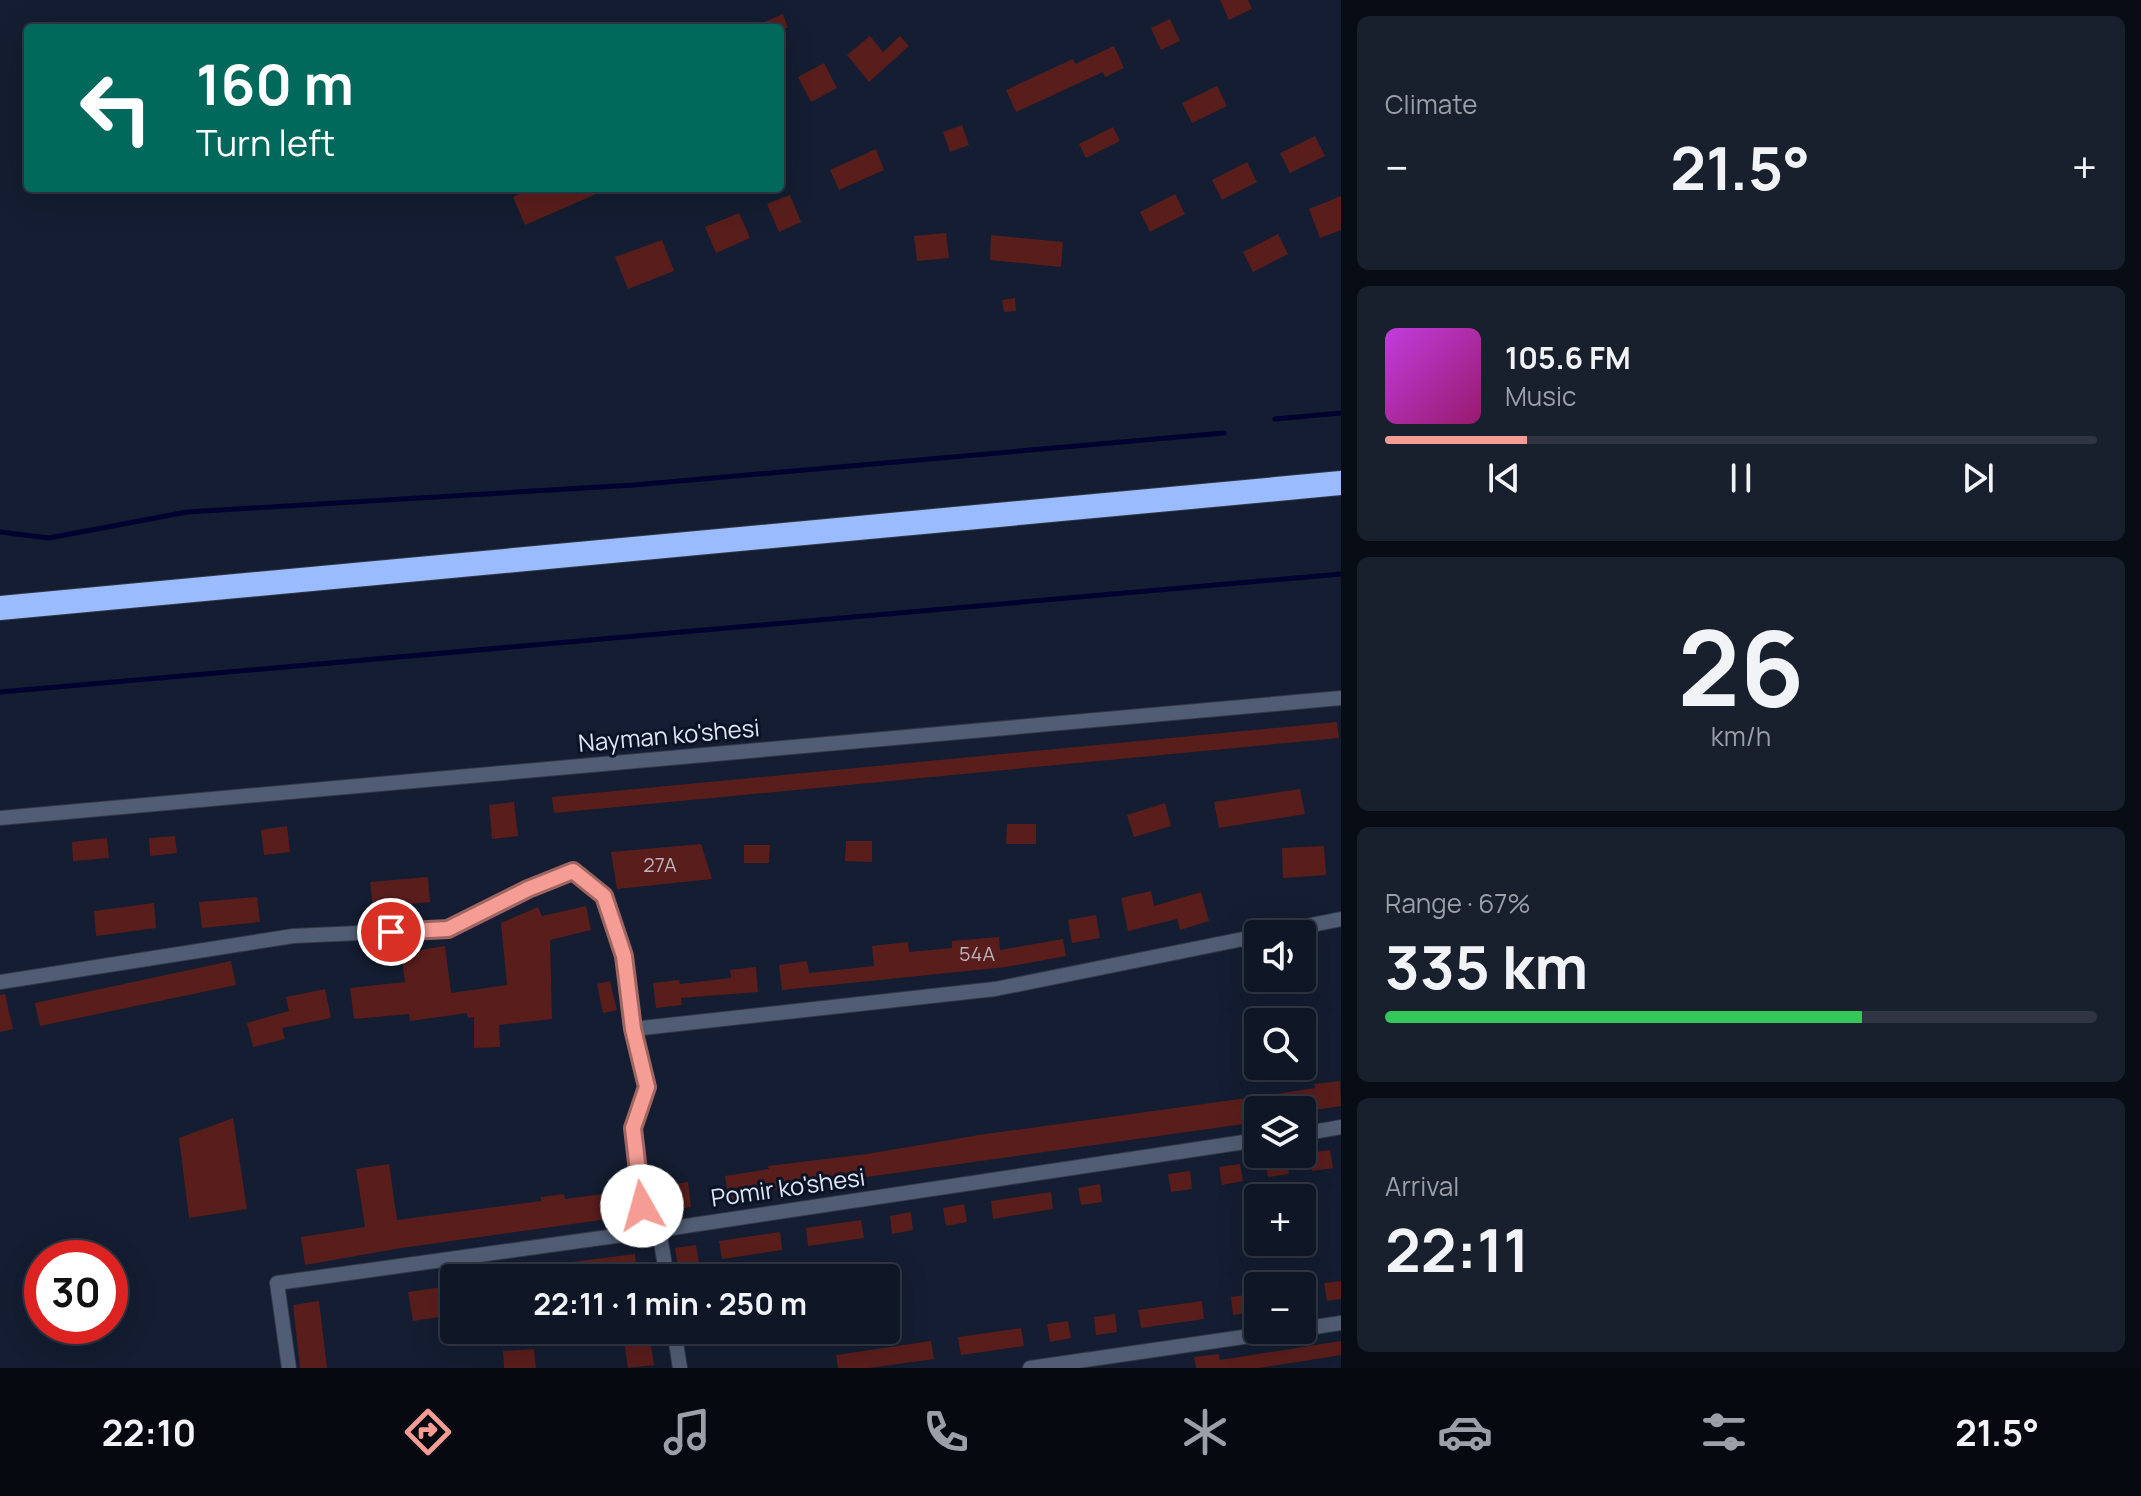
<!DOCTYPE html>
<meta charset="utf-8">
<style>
:root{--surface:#0f1625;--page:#181f2d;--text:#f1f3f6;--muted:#9b9fa7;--line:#2f3542;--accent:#f59c95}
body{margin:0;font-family:Manrope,sans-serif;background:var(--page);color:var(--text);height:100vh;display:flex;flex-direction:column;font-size:30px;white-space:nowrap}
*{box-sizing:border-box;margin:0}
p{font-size:26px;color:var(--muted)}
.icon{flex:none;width:44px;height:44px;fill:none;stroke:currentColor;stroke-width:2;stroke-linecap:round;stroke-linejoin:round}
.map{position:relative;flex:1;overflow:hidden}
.details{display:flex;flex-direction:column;gap:16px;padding:16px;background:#080c14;width:800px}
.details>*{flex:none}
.banner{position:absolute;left:24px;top:24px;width:760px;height:168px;border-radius:8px;box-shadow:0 8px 32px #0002,0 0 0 2px var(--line);background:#00695c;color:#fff;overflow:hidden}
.controls{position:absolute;left:1244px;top:920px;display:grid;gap:16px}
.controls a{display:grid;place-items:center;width:72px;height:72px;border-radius:8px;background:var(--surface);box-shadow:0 8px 32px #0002,0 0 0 2px var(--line);font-size:40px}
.speed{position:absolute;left:24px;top:1240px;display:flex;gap:16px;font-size:40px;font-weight:700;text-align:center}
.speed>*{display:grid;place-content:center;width:104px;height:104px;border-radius:50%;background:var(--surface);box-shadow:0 8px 32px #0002,0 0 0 2px var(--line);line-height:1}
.speed .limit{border:12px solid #d22;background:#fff;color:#111}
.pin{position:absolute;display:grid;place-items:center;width:68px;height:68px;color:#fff;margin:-34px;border:4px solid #fff;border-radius:50%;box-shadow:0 2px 8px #0007}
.me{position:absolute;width:88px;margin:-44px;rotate:353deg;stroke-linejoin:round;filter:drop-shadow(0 0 6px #0008)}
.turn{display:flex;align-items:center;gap:28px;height:168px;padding:0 40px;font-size:36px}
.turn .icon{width:104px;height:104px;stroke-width:2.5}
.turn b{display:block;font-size:56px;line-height:68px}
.big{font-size:60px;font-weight:700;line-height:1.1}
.details .widget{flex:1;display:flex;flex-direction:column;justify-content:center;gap:12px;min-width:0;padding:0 28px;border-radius:12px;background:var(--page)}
.details .dial{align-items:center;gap:0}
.dial b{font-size:104px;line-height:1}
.song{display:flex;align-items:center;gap:24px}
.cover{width:96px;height:96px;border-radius:12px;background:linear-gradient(135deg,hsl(290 70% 55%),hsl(320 70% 35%))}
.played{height:8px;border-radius:4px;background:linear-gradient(90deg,var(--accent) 20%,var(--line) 20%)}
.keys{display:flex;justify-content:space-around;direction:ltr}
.heat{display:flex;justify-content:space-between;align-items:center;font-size:44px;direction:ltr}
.charge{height:12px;border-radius:6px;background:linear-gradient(90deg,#34c759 67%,var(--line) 0)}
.trip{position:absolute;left:440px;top:1264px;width:460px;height:80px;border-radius:8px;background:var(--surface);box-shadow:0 8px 32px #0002,0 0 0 2px var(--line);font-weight:700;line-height:80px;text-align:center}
.tabs{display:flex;height:128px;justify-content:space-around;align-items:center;background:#06090f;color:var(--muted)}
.tabs .icon{width:56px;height:56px}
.tabs .selected{color:var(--accent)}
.tabs b{font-size:36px;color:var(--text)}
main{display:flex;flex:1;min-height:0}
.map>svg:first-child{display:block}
</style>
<main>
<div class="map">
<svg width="1341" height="1368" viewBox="0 0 1341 1368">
<rect width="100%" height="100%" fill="#141d31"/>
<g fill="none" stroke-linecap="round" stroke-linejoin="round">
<path stroke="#00032f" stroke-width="5" d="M1275,419l66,-6
M0,532l49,6 138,-26 447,-27 590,-52
M0,692l1341,-118"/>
</g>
<path fill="#591e1c" d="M1220,0h28l4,9 -23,11z
M783,14l5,14h-38z
M1170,19l10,22 -19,9 -10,-22z
M870,36l13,16 17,-16 9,10 -40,36 -22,-27z
M1114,46l10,22 -19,9 -2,-5 -87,40 -10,-22 67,-31 2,5z
M824,63l13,25 -26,14 -13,-25z
M1217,86l10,20 -35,17 -10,-20z
M962,125l7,20 -19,7 -7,-20z
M1113,127l7,14 -34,17 -7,-14z
M1315,136l10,20 -35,17 -10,-20z
M876,149l8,21 -45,20 -9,-20z
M1247,162l10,20 -35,18 -10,-20z
M533,188h77l-85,37 -12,-28z
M1175,194l10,20 -35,18 -10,-20z
M790,195l11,27 -22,10 -12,-28z
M1341,196v34l-21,8 -11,-29z
M739,213l11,25 -34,15 -11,-26z
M946,233l3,25 -32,3 -3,-25z
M1278,234l10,20 -35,18 -10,-20z
M991,235l72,7 -2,25 -71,-7z
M662,240l12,31 -46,18 -13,-32z
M1015,298l1,13 -12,1 -2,-12z
M1337,722l2,16 -785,75 -2,-16z
M1300,789l5,25 -86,14 -5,-26z
M514,802l4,34 -26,3 -3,-34z
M1165,803l6,23 -37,11 -7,-22z
M1007,824h29v20h-30z
M287,826l3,26 -26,3 -3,-25z
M175,836l2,17 -27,3 -1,-18z
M107,838l2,20 -36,3 -1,-19z
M846,841h26v21l-27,-1z
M701,844l11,35 -95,10 -6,-37z
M744,845h26l-1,18h-25z
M1324,846l2,29 -43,3 -1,-30z
M428,877l2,25 -57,5 -3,-25z
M1151,891l3,15 47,-14 8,29 -29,9 -3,-11 -49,12 -7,-33z
M257,897l3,25 -58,6 -3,-26z
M154,903l2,25 -60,8 -2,-25z
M586,906l5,24 -41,10 2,79 -53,6 1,22 -26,1v-31l-6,1 -1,-5 -57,8 -1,-7 -55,5 -4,-31 55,-6 -4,-29 44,-7 6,47 56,-8 -6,-62 37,-16 4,9z
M1096,915l4,23 -28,5 -4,-23z
M999,937l1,13 63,-11 3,17 -60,11 -224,23 -3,-25 28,-4 2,12 65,-7 -2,-20 36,-4 1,10 43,-4v-7z
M231,961l5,24 -196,41 -5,-23z
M756,967l2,25 -77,6 1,7 -26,3 -3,-25 26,-3 1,4 51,-6 -1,-8z
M610,981l7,29 -14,3 -6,-29z
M325,989l6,29 -49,10 3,11 -32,8 -6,-24 42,-12 -3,-14z
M5,994l8,35 -13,3v-37z
M1340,1081l1,25 -39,6 -44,-2v12l-504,71v4l-25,4 -4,-25 44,-7 -1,-3 99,-12 112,-19 297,-41 39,-6 -1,-4z
M233,1118l14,91 -58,9 -10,-80z
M1330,1150l3,18 -21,3 -3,-18z
M1286,1157l3,17 -21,3 -3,-17z
M389,1164l8,56 144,-19v-4l23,-3 1,5 62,-8 3,25 -229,32 -96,17 -4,-28 64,-10 -9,-58z
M1240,1164l3,17 -21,4 -3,-18z
M1190,1171l2,18 -21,3 -3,-18z
M688,1182l3,25 -25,4 -4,-25z
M1100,1184l2,18 -21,3 -3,-17z
M1051,1192l2,17 -60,10 -2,-18z
M964,1204l3,18 -21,4 -3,-18z
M911,1212l2,18 -21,4 -2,-18z
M861,1220l3,18 -56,8 -2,-18z
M780,1232l2,18 -60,9 -3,-18z
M696,1245l3,18 -21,3 -3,-18z
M635,1254l3,24h-117v-6l43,-9z
M1341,1281v18l-14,2 -3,-18z
M450,1286l4,29 -41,6 -5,-29z
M1252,1294l2,18 -21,3 -2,-18z
M319,1301l8,67h-27l-7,-63z
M1202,1301l2,18 -63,9 -3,-18z
M1115,1314l2,18 -21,3 -2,-18z
M1068,1321l3,17 -21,4 -3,-18z
M1021,1328l3,18 -63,9 -3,-18z
M650,1338l4,27 -26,3 -4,-26z
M931,1341l3,18 -65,9h-31l-2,-13z
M1341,1341v14l-82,13h-63l-2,-11 25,-3 1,6z
M534,1349l2,19h-32l-1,-17z"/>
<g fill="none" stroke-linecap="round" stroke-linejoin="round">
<g stroke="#323848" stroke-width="16">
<path id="street" d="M0,818l1341,-120
M1267,934l74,-15
M0,982l293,-46 155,-7 80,-40 45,-18 31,25 20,60 9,73 14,58 -14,41 12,103
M633,1029l362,-40 263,-53
M1302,1134l39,-7
M659,1230l8,48
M1302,1329l39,-6
M674,1330l6,38
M289,1368l-12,-85 382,-53 599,-90
M1030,1368l262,-38"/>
</g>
<g stroke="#323848" stroke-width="26">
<path id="highway" d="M0,608l1341,-125"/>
</g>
<use href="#street" stroke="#515d74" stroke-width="14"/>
<use href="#highway" stroke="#9abbfd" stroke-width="24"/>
</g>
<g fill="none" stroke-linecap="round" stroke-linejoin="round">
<g stroke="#9f6561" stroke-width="20">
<path id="route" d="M391,932l57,-3 80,-40 45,-18 31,25 20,60 9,73 14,58 -14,41 9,78"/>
</g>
<use href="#route" stroke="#f59c95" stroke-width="14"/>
</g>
<g text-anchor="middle" stroke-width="6" stroke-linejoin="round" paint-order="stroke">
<g font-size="20" fill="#bdb3bd">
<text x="660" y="872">27A</text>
<text x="977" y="961">54A</text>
</g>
<g font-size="24" fill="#dee5f3" stroke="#0b1427">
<text transform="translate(669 736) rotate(-5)" y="8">Nayman ko'shesi</text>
<text transform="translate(788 1188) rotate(-8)" y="8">Pomir ko'shesi</text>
</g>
</g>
</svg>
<div class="controls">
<a><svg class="icon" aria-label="sound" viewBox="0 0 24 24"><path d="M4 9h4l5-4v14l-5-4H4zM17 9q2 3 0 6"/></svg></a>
<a><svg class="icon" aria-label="search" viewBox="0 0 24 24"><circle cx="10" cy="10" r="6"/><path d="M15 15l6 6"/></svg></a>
<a><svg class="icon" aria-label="layers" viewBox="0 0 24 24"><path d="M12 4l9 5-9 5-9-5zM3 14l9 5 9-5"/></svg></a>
<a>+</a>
<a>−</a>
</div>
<div class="speed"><div class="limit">30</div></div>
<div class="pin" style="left:391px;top:932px;background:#d93025"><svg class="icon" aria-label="arrive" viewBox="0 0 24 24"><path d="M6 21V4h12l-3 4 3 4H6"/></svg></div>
<svg class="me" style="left:642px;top:1206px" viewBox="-20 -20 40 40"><circle r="19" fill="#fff"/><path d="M0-13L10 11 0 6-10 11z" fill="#f59c95"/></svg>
<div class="trip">22:11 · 1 min · 250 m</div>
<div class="banner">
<div class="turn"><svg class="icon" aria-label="left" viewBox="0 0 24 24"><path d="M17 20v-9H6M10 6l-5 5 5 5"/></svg><div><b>160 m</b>Turn left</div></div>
</div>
</div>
<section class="details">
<div class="widget"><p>Climate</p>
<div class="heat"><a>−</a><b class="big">21.5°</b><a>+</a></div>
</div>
<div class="widget">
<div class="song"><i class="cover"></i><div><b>105.6 FM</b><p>Music</p></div></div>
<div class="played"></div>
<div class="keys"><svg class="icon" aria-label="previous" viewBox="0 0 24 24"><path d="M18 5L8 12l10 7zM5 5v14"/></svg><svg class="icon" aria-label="pause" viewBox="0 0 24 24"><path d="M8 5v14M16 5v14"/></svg><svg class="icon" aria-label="next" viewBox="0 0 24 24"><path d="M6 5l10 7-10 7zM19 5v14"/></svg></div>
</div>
<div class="widget dial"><b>26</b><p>km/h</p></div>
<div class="widget"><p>Range · 67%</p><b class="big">335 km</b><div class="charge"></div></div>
<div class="widget"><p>Arrival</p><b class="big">22:11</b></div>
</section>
</main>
<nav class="tabs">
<b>22:10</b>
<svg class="icon selected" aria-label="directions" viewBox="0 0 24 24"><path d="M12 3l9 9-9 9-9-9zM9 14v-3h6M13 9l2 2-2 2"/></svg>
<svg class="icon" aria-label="music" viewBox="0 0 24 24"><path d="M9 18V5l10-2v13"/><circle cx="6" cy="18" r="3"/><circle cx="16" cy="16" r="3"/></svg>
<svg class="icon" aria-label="phone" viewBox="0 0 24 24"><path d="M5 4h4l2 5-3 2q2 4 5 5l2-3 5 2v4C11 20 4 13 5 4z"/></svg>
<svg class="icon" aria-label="climate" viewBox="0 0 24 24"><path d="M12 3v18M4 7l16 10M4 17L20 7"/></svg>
<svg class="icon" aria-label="car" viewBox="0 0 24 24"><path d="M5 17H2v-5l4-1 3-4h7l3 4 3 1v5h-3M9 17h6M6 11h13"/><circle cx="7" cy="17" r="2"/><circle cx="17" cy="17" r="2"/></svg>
<svg class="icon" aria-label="filters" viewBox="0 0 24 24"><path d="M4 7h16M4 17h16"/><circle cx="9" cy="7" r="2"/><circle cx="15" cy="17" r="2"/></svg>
<b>21.5°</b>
</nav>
